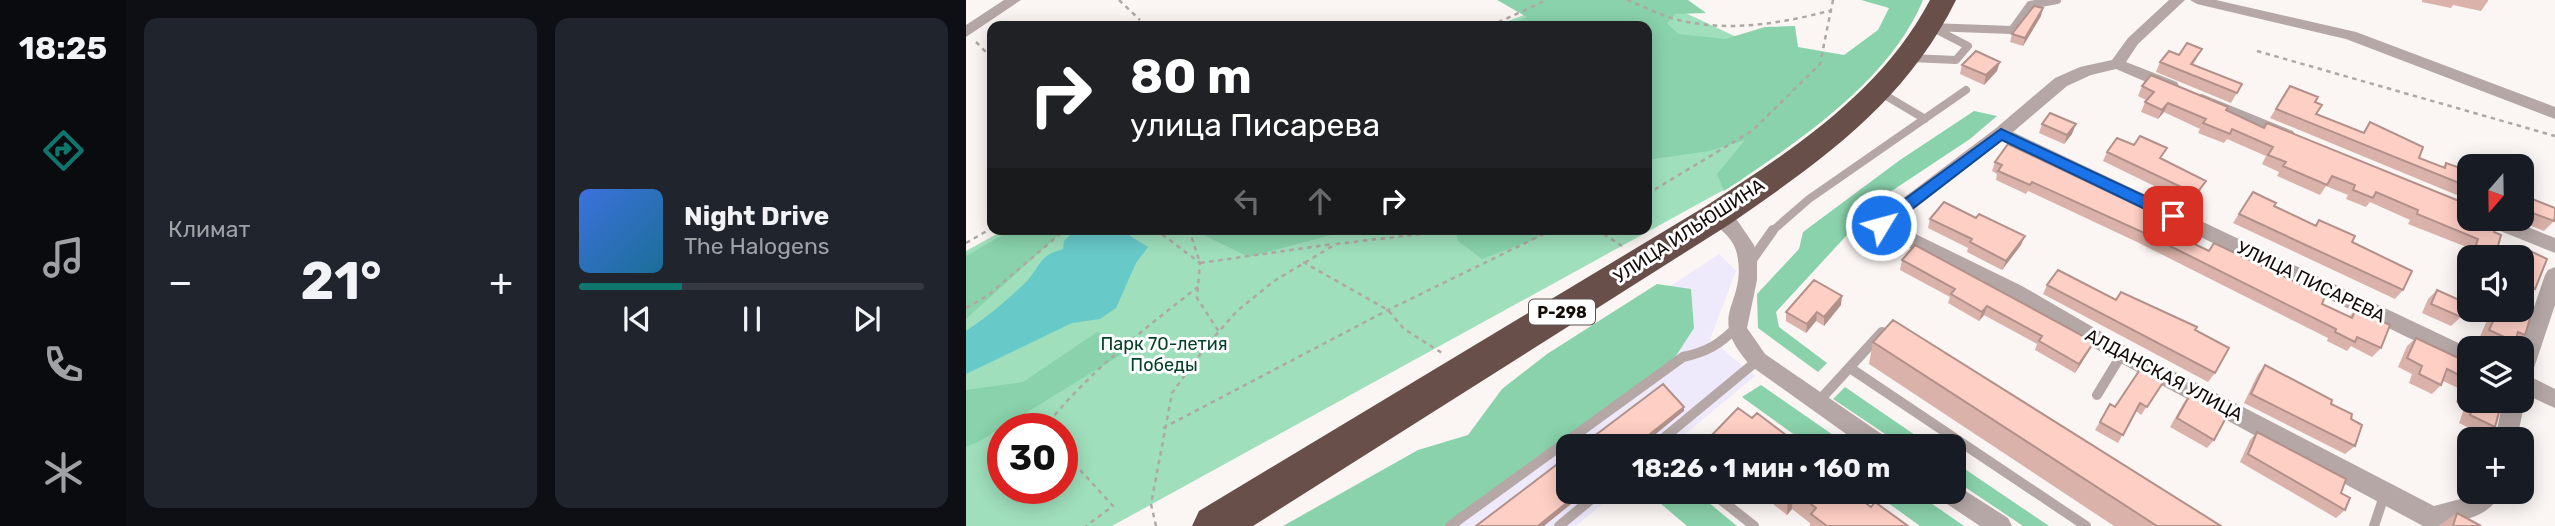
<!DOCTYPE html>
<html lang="ru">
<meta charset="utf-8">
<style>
:root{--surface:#171b24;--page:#20242c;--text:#f1f3f6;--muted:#9ea1a6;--line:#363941;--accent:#0f766e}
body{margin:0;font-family:Rubik,sans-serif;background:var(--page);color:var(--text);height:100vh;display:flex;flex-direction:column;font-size:26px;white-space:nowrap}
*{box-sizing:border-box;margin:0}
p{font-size:23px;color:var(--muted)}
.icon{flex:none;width:38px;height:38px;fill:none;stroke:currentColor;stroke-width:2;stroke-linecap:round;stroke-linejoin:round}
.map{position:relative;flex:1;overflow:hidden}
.details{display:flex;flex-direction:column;gap:18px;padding:18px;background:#0d0f14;width:840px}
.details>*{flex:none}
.top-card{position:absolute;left:21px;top:21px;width:665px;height:214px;border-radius:14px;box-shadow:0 4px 18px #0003;background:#202124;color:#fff;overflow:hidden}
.needle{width:46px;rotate:200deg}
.controls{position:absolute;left:1491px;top:154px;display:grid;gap:14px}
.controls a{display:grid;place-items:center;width:77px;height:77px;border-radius:14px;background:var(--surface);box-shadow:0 4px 18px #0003;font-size:35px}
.speed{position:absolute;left:21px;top:413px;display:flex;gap:14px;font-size:35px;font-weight:700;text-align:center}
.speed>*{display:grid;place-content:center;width:91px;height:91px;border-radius:50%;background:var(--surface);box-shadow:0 4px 18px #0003;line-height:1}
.speed .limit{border:10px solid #d22;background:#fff;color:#111}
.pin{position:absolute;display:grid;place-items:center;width:60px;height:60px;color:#fff;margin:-30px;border-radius:14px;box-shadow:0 4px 10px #0006}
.me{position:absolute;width:77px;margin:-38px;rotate:53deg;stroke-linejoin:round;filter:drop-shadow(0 0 5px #0008)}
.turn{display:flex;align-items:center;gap:24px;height:147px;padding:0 28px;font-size:32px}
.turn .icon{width:91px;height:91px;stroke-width:2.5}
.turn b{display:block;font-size:49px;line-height:60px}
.lanes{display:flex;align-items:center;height:66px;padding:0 28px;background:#0003;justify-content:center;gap:35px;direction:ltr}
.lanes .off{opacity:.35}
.big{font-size:52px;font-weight:700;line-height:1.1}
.details .widget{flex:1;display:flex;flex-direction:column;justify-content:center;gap:10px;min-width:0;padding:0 24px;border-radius:14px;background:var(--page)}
.song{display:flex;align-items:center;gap:21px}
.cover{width:84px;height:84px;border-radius:10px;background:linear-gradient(135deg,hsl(220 70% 55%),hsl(200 70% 35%))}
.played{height:7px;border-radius:4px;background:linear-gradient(90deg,var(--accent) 30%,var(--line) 30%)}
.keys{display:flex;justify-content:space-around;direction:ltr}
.heat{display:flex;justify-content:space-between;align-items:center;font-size:38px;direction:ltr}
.details .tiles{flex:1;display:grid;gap:18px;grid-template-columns:repeat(2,1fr)}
.trip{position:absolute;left:590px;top:434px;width:410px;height:70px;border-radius:14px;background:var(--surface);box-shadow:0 4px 18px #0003;font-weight:700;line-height:70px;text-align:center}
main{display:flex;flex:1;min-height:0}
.tab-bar{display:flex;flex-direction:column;width:126px;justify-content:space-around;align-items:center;background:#090b0e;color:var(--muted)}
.tab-bar .icon{width:49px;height:49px}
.tab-bar .selected{color:var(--accent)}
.tab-bar b{font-size:32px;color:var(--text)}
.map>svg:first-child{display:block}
</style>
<main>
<nav class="tab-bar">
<b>18:25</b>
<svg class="icon selected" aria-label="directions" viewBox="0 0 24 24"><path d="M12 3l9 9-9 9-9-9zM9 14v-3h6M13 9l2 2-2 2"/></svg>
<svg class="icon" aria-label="music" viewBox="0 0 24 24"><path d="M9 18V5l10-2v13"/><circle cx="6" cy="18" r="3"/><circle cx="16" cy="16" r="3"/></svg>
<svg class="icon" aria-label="phone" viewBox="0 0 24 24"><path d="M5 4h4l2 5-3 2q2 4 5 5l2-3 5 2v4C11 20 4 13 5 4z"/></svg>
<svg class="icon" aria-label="climate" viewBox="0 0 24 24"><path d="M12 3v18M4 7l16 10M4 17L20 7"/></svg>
</nav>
<section class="details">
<div class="tiles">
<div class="widget"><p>Климат</p>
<div class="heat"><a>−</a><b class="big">21°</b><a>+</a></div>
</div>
<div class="widget">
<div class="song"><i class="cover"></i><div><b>Night Drive</b><p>The Halogens</p></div></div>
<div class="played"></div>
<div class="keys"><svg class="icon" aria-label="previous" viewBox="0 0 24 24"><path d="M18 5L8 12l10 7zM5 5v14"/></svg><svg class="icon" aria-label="pause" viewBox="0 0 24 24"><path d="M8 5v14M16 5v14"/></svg><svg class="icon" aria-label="next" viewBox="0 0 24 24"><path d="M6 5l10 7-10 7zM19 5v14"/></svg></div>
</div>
</div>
</section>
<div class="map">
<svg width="1589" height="526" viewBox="0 0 1589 526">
<rect width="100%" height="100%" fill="#fbf5f3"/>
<path fill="#eeeafc" d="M753,254l17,17 -26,68 45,37 -84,70h-103v46h49l-41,34h-157l96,-138z"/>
<path fill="#9fdfbc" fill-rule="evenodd" d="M598,0h94l189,89 -107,92 -628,345h-146v-275l40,-22h641v-203h-152zM37,429h59v59h-59z"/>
<path fill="#89d2ab" d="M531,0h191l18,13 -31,1 -8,9 11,11 47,5 40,-12 30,-1 3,21 46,8 34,-25 11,-22 -28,-8h62c-33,81 -128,144 -199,191l-7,-17 28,-34 -36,11 -62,9v-134h-141l21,-9z
M1008,111l23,5 -27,23 -89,59 -105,114 3,15 48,36 -9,9 -60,-44 -1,-34 42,-45 4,-17 97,-72z
M47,229h52l-99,90v-63z
M225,229h162l-104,28z
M489,229h84l-1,9 -56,21 -24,-18z
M691,284l34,5 3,39 -20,31 -228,167h-163l135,-76 50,-15 34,-46 45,-35z
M131,332l38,14 -155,95 -14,6v-57l57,-8z
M795,385l88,61h-39l-68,-49z
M879,387l86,59h-28l-70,-47z
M987,461l96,65h-26l-70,-47z
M681,492h49l41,34h-50z
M907,492h42l49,34h-44z"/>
<path fill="#68c9c9" d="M110,229h43l29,18 -12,16 -20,45 -16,11 -28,4 -106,51v-43c22,-15 42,-31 61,-50 15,-17 11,-25 36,-32l1,-8z"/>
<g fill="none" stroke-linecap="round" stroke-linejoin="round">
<path stroke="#aea7a4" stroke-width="2.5" stroke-dasharray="4.5 4.5" stroke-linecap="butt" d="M153,0l21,20
M661,0c18,7 36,17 56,21 48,11 102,2 149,-11
M524,26l57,-26
M10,42l16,16
M1291,51l298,85
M681,194l105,-63 68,-67 13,-64
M189,229l45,34 -3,35 22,34
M223,229l11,34 133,-19
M630,229l26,17
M0,243l26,-15
M337,262l85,48 16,19 38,24
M0,308l21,-12 79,-67
M197,428l225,-118 166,-81
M77,429c45,-56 98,-98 155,-142
M96,450l51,56 -27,20
M190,526l-5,-22 21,-111 34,-47 31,-35 37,-30 62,-37 127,-15"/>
<path stroke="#b4a7a5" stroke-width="8" d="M964,27l82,3 18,-25 27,-5
M944,58l46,2 12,-14 -31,-16
M912,91l47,28
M805,232l38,-33 157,-109"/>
<path stroke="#b4a7a5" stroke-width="10" d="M783,264l24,-34
M884,368l236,158
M1131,395l25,-41
M851,403l65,-71
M688,446l104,-86
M745,492l43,34
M484,526l233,-169c24,-5 37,-13 54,-30
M593,526l41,-34
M1408,526l11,-33"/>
<path fill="#b4a7a5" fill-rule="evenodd" d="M38,0h17l-55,37v-12z
M1203,0h16l-47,44 -12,18 51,20 2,4 -2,4h-12l-49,-21 -25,6 -24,11 -54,46 456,216v19l-467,-226 -107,83 127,62 107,62 305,158 34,-9 5,-5h28c-8,19 -25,25 -44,30l2,4h-36l-308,-166 -107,-62 -134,-68 -2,-5 2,-5 121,-91 60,-51 25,-11 32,-7 16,-22z
M1224,0h26l140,32 199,75v12l-209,-80 -149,-35z
M1236,94l91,37 2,4 -8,6 -6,-2 -85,-36 -2,-4 2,-4z
M752,208l19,12 17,25 3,11v24l-10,48 18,26 124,85 3,7h-29l-112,-80c-48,-53 -3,-60 -14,-112 -4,-19 -20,-24 -28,-39l2,-5z
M1515,219h27l47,19v15l-72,-29z
M1589,267v38l-24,72 24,12v19l-33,-15 -2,-45 25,-73 3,-5z
M1556,394l3,7 -8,38h-22l8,-38h19z
M987,483l55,35 4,8h-32l-39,-26 -4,-8h16z"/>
<path fill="#684f4a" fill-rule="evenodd" d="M964,0h26c-50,102 -135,161 -226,224l-477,302h-61l7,-15 507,-305c86,-56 175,-113 224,-206z"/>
</g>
<path fill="#dab2a9" d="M1456,0h66v1l-7,10 -28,-6 -2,3 -29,-6z
M1075,16l-18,30 -13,-4 2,-8z
M1236,49l-9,16 49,19 -11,19 -75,-31 4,-10 19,-7z
M996,65l35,6 -13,14 -24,-11z
M1176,86l84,24 268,122 2,21 -4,4h-18l-7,-3 2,-6 -61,-24 2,-4 -40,-18 -4,5 -20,-8 2,-4 -22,-9 -6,9 -43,-19 2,-4 -17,-8 4,-8 -39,-17 -3,4 -26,-10 2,-4 -36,-17 -6,7 -17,-7 5,-12 -8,-4z
M1324,86l25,16 1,12 47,19 7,-11 49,36 24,9 3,-4 23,8v29l-199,-82z
M1076,124l30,10 -8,10 -25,-11z
M1141,152l55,6 39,32 -10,14 -88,-43z
M1029,162l189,77 165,78 7,-8 25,39 -9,9 -21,-11 -4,5 -20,-10 1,-3 -191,-96 -109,-51 -2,3 -30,-14 1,-6 -5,-3z
M1287,192l21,14 41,19 4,-5 33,22 51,48 -8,9 -162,-76z
M1556,195l32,26 -10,10 -30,-12h8z
M964,219l91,26 -19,25 -35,-18 1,-4 -40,-20z
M1558,248l11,41 -10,9 -3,-2v-39h-7z
M936,260l187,91 -14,22 -40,-23 2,-6 -53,-29 -5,6 -31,-18 2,-6 -50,-27z
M1081,285l69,15 79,30 20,43 -7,9 -165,-88z
M1471,290l24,27 -10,9 -29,-13 6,-14z
M875,305l-17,21 -8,-5 -10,12 -20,-12v-9z
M1531,310h21l7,25 -17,13h-9l-20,-9 9,-21z
M1450,338l53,25v38h33l-7,26 -11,8 -25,-12 6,-17 -9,-4 4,-13 -17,-8 -2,4 -9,9 -23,-11 3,-9 -14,-7 9,-21z
M907,342l348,184h-107l-245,-162z
M1299,365l66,39 20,15 4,27 -10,8 -101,-51 14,-29z
M1198,381l-23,34 -5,-4 -18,32 -23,-13 15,-26 5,3z
M1225,393l23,47 -7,8 -37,-21 14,-25z
M1291,432l84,61 4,17 -9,8 -96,-56 10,-22z
M745,436l79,2 -1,8h-77z
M792,492h92l21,15 37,19h-98v-3l-18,-14 -5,6z
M1491,513l24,13h-43z"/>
<path fill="#b2918a" d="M1077,8l-2,8 -18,30 2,-8z
M1034,62l-3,9 -13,14 2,-10z
M1202,103l-4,9 -6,7 4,-9z
M1110,124l-4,10 -8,10 3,-9z
M1059,236l-4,9 -19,25 4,-9z
M876,296l-1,9 -17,21v-9z
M1021,306l-3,9 -5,6 3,-9z
M851,312l-1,9 -10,12 1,-9z
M1128,342l-5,9 -14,22 4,-9z
M718,407v4l-43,35h-6z
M614,492h6l-42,34h-6z
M826,492h1l-1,17 -5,6 1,-19z"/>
<path fill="#fecfc5" stroke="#b2918a" stroke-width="2" d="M1068,6l9,2 -18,30 -13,-4z
M1221,43l15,6 -11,15 51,20 -5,9 -77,-31 9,-11 10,4z
M1010,51l24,11 -14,13 -24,-10z
M1185,75l77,32 -2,3 38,18 3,-5 202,82v14h27l2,1 -4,12 7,3 -5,18 -20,-8 2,-6 -61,-25 1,-4 -42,-18 -3,6 -20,-8 2,-5 -23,-9 -5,9 -44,-19 3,-4 -18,-7 5,-8 -41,-18 -2,5 -27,-11 3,-4 -38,-16 -6,7 -17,-8 9,-10 -12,-6z
M1324,86l28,11 -3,5 7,3 -6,9 48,19 6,-11 53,25 -4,11 26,10 1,-5 23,8v16l-193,-78z
M1084,113l26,11 -9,11 -25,-11z
M1174,136l27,12 -7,10 46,23 -10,13 -89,-42 10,-14 17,7z
M1042,144l181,86 -5,9 25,12 5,-8 111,53 -3,8 30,14 4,-9 34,16 -9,23 -24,-11 -2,5 -20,-10 1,-3 -194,-97 -110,-50 -2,3 -32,-14 4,-6 -7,-3z
M1287,192l23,11 -2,3 42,20 3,-6 36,16 -3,6 60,29 -9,19 -164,-76z
M1556,195l33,13v8l-1,5 -32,-12z
M978,202l32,16 3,-4 46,22 -19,25 -36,-19 2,-3 -42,-20z
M949,245l179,97 -15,22 -40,-23 3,-5 -55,-30 -5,6 -31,-18 4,-5 -53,-29z
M1558,248l23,11 -12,30 -13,-7v-25h-1z
M1092,270l58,30 5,-8 76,35 -2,3 34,18 -14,25 -168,-88z
M848,280l28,16 -18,21 -7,-5 -10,12 -21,-12z
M1471,290l29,13 -5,14 -30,-13z
M1532,310l6,1 1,-1h13l13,5 -6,20 -7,-3 -3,10 -26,-12z
M927,320l328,206h-64l-284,-184z
M1450,338l53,25v17l-22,-11 -6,16 -22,-11 3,-8 -15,-8z
M1299,365l67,35 -1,4 21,10 -1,5 11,6 -7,21 -104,-52z
M1175,368l23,13 -17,26 -7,-4 -17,32 -23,-13 10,-18 5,3z
M697,384l21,23 -49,39h-54z
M1503,384v11l-3,-2z
M1225,393l37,21 -14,26 -37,-22z
M1508,401h28l-7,26 -25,-12z
M772,408l14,10 5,-5 33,25 -5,5 4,3h-52l-2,-1 -1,1h-10l-13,-10z
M1291,432l89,47 -5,14 9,5 -5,12 -97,-56z
M602,456v36h12l-42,34h-62z
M817,492h9l-4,4z
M829,492h55l21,15 4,-5 33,24h-81l-16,-12 5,-6z
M1491,513l24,13h-28z"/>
<path fill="#1a73e8" stroke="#114b97" stroke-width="2" d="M1035,129l178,83 2,4 -8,6 -5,-2 -166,-80 -116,89h-11l-2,-4 2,-4z"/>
<g text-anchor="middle" stroke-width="6" stroke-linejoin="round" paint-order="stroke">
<rect fill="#fff" stroke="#5a5451" stroke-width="2" x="563" y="299.5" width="66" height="25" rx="5"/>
<g font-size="16" font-weight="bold" fill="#140b07">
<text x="596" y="318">Р-298</text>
</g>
<g font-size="18" fill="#140b07" stroke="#fff">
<text transform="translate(723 231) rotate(-33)" y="6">УЛИЦА ИЛЬЮШИНА</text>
<text transform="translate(1345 282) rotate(26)" y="6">УЛИЦА ПИСАРЕВА</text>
<text transform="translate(1198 375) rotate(28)" y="6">АЛДАНСКАЯ УЛИЦА</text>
</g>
<g font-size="18" fill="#024028" stroke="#fff">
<text x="198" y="350">Парк 70-летия<tspan x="198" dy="21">Победы</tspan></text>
</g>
</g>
</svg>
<div class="controls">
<a><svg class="needle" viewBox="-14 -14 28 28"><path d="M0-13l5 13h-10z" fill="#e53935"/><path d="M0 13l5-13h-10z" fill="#9ea1a6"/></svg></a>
<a><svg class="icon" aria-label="sound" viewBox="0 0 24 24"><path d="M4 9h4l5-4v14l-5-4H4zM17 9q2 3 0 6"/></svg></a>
<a><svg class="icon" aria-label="layers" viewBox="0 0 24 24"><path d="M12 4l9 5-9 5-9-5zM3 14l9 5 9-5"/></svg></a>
<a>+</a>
</div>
<div class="speed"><div class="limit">30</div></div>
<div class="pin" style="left:1207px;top:216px;background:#d93025"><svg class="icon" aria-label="arrive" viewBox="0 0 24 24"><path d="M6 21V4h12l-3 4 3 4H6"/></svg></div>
<svg class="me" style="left:915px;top:225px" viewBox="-20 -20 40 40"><circle r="17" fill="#1a73e8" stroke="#fff" stroke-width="3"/><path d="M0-11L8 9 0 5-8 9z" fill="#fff"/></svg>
<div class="trip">18:26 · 1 мин · 160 m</div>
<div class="top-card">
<div class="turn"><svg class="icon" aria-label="right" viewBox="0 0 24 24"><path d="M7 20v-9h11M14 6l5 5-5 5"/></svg><div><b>80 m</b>улица Писарева</div></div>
<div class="lanes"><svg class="icon off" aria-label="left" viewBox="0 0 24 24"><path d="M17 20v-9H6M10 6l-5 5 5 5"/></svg><svg class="icon off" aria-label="ahead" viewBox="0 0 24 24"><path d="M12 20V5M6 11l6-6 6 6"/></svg><svg class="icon" aria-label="right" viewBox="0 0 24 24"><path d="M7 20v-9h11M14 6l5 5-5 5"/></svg></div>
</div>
</div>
</main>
